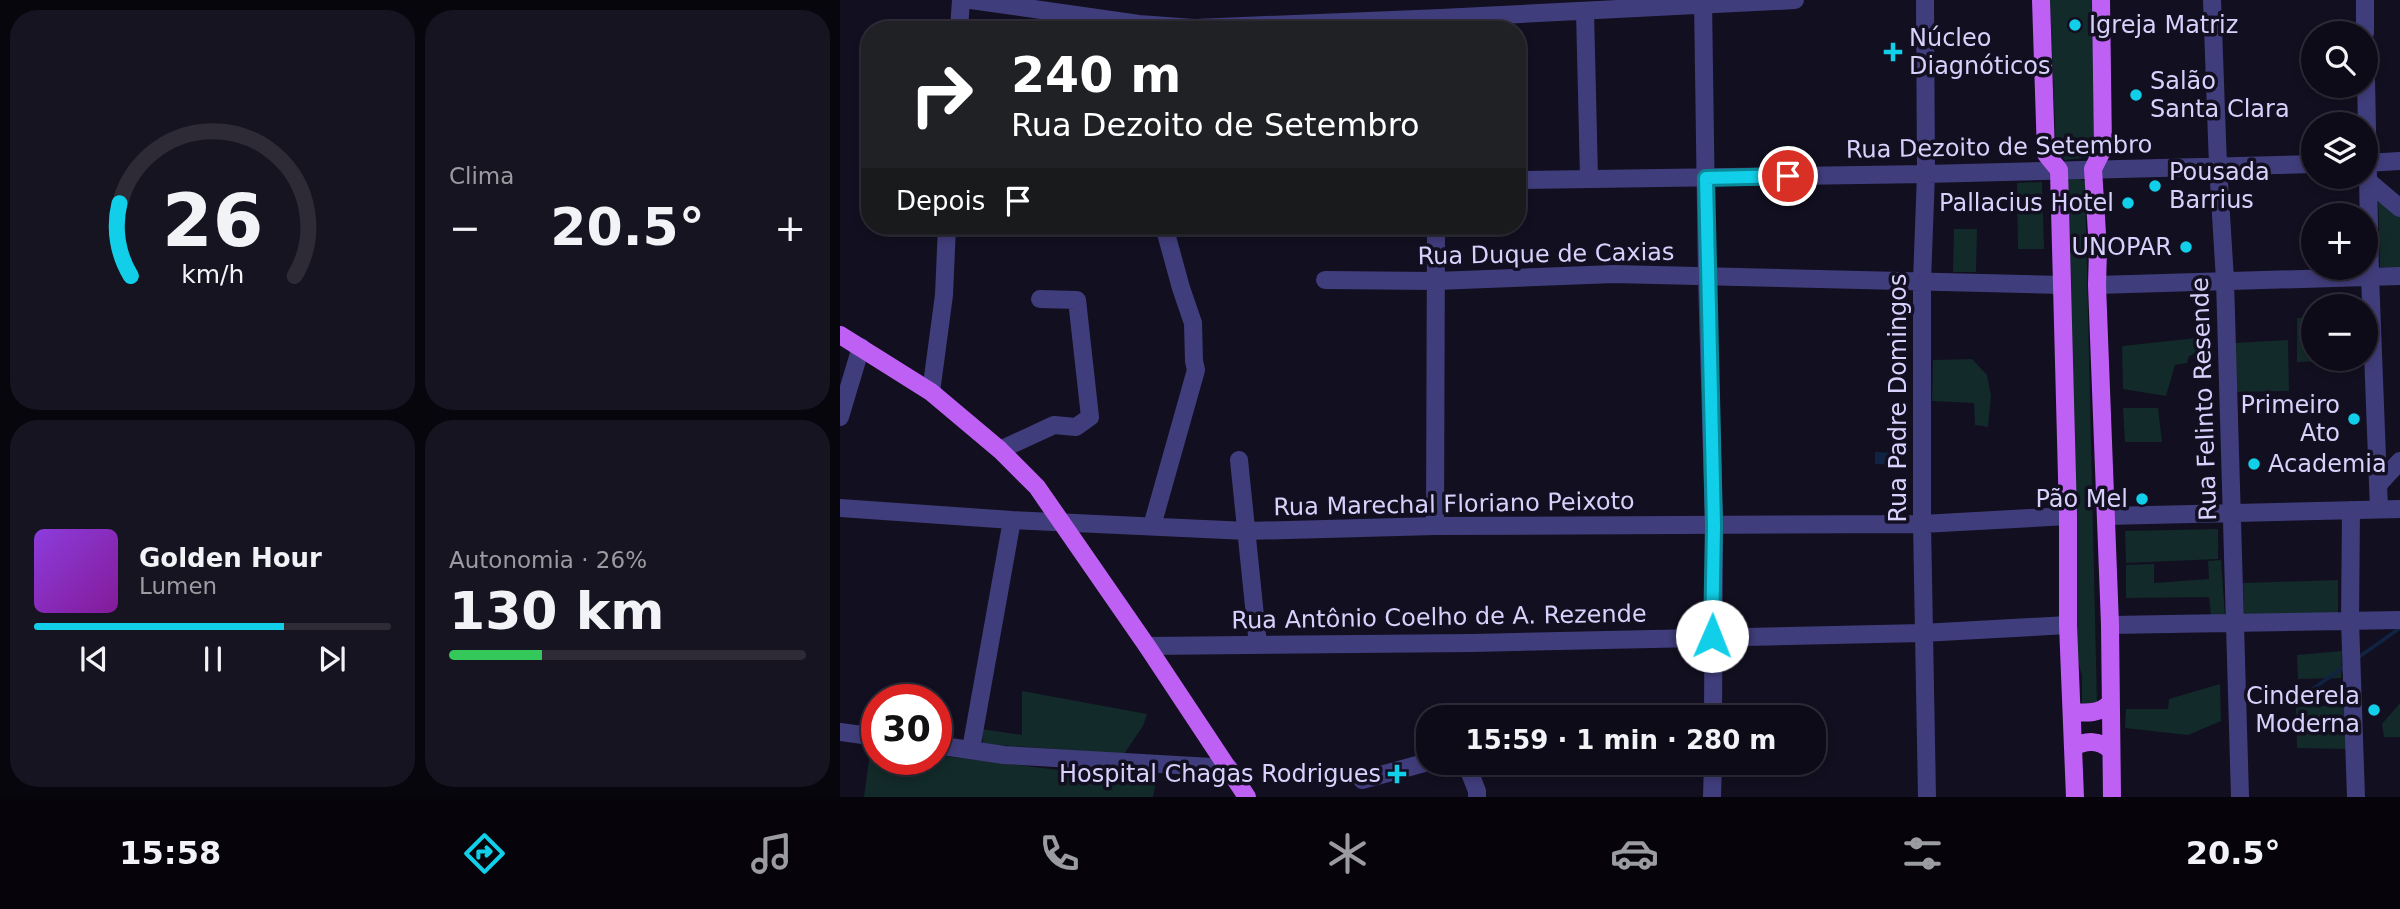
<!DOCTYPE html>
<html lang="pt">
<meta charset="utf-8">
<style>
:root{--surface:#0e0b18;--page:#171421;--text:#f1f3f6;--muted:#9b9ba2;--line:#2e2b37;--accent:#11cfe8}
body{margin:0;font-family:"DejaVu Sans",sans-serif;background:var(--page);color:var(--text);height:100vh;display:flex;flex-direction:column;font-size:26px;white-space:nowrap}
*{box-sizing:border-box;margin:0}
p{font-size:23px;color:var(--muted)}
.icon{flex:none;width:38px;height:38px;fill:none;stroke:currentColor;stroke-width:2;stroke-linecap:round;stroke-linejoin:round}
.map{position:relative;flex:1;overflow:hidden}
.drawer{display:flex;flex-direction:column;gap:10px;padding:10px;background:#08060d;width:840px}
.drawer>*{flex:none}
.guide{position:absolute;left:21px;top:21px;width:665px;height:214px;border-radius:28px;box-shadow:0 4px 10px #0003,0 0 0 2px var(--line);background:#202124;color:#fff;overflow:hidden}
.fabs{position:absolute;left:1461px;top:21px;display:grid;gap:14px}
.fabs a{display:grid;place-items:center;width:77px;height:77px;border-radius:50%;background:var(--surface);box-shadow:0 4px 10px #0003,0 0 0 2px var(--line);font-size:35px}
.speed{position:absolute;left:21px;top:684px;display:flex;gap:14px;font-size:35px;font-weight:700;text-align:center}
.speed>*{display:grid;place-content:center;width:91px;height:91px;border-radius:50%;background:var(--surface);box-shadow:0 4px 10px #0003,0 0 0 2px var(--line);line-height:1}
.speed .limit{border:10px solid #d22;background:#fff;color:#111}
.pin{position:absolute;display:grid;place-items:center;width:60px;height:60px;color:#fff;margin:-30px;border:4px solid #fff;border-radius:50%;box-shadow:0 2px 7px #0007}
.me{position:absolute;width:77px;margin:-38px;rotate:1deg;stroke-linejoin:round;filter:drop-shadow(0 0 5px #0008)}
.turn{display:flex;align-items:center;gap:24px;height:147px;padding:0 35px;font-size:32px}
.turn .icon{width:91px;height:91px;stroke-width:2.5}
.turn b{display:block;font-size:49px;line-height:60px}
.then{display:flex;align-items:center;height:66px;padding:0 35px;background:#0003;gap:14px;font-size:26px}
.big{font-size:52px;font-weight:800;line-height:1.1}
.drawer .tile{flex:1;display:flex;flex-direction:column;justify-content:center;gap:10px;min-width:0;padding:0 24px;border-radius:28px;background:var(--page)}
.drawer .dial{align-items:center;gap:0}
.dial svg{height:182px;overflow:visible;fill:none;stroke:var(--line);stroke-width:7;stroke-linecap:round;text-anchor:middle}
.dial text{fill:var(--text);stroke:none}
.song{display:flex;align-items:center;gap:21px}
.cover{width:84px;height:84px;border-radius:10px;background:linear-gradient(135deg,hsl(270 70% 55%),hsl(290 70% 35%))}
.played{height:7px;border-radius:4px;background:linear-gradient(90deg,var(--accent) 70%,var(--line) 70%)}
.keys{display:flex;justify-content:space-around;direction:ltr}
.heat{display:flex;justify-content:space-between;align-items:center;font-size:38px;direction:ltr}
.charge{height:10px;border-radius:5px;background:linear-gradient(90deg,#34c759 26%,var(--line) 0)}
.drawer .tiles{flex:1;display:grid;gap:10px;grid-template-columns:repeat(2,1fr)}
.trip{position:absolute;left:576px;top:705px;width:410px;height:70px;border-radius:28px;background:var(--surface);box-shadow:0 4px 10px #0003,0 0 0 2px var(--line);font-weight:800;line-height:70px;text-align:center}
.dock{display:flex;height:112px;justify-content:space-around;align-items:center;background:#06040a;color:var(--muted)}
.dock .icon{width:49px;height:49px}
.dock .on{color:var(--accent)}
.dock b{font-size:32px;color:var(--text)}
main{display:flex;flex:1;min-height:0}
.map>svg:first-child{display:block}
</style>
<main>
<section class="drawer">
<div class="tiles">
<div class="tile dial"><svg viewBox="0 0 100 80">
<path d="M14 69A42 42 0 1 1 86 69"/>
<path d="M14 69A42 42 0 0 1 9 37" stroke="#11cfe8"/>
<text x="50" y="56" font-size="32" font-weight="700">26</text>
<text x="50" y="72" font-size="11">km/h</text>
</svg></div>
<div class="tile"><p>Clima</p>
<div class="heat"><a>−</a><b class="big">20.5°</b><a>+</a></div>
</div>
<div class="tile">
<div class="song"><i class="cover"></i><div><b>Golden Hour</b><p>Lumen</p></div></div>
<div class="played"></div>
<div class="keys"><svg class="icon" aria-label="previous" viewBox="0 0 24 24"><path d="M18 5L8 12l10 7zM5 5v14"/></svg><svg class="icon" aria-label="pause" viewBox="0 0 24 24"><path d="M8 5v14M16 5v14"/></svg><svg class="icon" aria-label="next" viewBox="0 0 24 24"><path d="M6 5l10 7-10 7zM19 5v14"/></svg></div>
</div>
<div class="tile"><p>Autonomia · 26%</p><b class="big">130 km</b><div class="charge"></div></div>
</div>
</section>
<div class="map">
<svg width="1560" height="797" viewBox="0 0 1560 797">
<rect width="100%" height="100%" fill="#120f20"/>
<path fill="#122a29" d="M1210,0h43l6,148 -7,9 -27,3 -9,-10z
M1234,174l11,8 12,522 -8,4 -7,-5v-27l-5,-18 -12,-475z
M1202,182l2,67h-26l-1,-66z
M1538,195l22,21v52l-20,-1z
M1114,229h23l-1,43h-23z
M1473,317l1,42 9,2 -26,1v-44z
M1366,337l-3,13 -14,6 -2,7 -12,2 -9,31 -43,-7 -1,-43z
M1448,340l1,51 -54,1 -1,-49z
M1132,359l15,16 4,21 -3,31 -13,-2 -1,-22 -42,-2 1,-41z
M1283,408h35l4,34h-37z
M1378,529v30l-92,4 -1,-32z
M1381,560l4,56h-14l-2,-19 -83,1v-33l28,-1v19l55,-4 -1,-18z
M1498,580v34l-94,2 -1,-33z
M1502,651l-1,27 -43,1 -1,-24z
M1380,684l1,37 -33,14 -63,-7 1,-19h42l1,-10z
M182,691l125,23 -4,12 -19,28 -141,-10 -1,-15 40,6z
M1560,703v34h-16l-2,-13z
M1506,705l1,44 -50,-1 -1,-41z
M31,746l6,1v13h59v-5l220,27 -3,15h-289z"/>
<path fill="#112342" d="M1035,452l22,1v12l-22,-1z"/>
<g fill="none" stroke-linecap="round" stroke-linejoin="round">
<path stroke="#112342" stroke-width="3.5" d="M1519,657l41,-29
M1461,697l46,-32"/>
<path stroke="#403d7c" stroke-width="18" d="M131,0l168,24 55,4 247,-10 354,-18
M863,0l4,278 7,247 -1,193
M1085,0l1,174 -4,107v243l5,273
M1372,0l6,166 7,114 15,517
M1525,0v33
M745,11l4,167
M119,30l2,-30
M1526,79l4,197 9,233
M1526,163l34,-2
M677,180l409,-6 388,-10
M1528,181l32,27
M485,280l111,1 178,-7 448,11
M1257,285l303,-9
M91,392l13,-97 3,-69
M0,417l21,-70
M160,450l54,-25 22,2 14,-10 -13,-117 -37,-1
M399,460l19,185
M1538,485l22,-24
M0,508l172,12 235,11 188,-5 487,-2 146,-8
M1511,510l-1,111 6,176
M1266,516l294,-7
M312,526l44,-156 -2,-9 -1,-38 -12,-35 -17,-62
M595,526l1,-300
M1270,625l290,-5
M307,646l325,-3 450,-10 146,-8
M0,732l37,5
M96,745l68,10 225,13
M131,749l41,-229
M626,763l11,28v6
M522,780l66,-18
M872,797l1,-34"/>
<path stroke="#bf60f4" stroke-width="18" d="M1201,0l5,154 13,16 9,346v109l7,172
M1261,0l2,149 -10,20 5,81 -1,35 13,340 2,172
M0,335l91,57 69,58 37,37 110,159 100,151
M1233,712c13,1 28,2 37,-9
M1234,747c12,-7 26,-7 36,3"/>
</g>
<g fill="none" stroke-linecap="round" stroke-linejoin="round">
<g stroke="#0b8797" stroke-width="18">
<path id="route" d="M872,636l2,-110 -8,-348 82,-2"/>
</g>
<use href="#route" stroke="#11cfe8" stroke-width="12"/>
</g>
<g fill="#11cfe8" stroke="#120f20" stroke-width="2.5">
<circle cx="1235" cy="25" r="7"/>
<path d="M1049.5 41.5h7v7h7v7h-7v7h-7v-7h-7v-7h7z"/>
<circle cx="1296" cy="95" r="7"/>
<circle cx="1315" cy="186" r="7"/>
<circle cx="1288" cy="203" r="7"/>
<circle cx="1346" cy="247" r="7"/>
<circle cx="1514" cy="419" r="7"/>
<circle cx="1414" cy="464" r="7"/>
<circle cx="1302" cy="499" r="7"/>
<circle cx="1534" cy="710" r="7"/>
<path d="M553.5 763.5h7v7h7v7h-7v7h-7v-7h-7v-7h7z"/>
</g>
<g text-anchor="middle" stroke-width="7" stroke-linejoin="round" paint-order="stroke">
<g font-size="24" fill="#d7d1fc" stroke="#120f20" text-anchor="end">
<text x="1249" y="33" text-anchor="start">Igreja Matriz</text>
<text x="1069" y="46" text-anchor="start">Núcleo<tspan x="1069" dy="28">Diagnóticos</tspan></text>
<text x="1310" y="89" text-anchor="start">Salão<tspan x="1310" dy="28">Santa Clara</tspan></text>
<text x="1329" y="180" text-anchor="start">Pousada<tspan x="1329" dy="28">Barrius</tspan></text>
<text x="1274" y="211">Pallacius Hotel</text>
<text x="1332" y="255">UNOPAR</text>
<text x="1500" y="413">Primeiro<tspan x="1500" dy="28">Ato</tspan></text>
<text x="1428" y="472" text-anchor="start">Academia</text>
<text x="1288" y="507">Pão Mel</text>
<text x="1520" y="704">Cinderela<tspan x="1520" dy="28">Moderna</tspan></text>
<text x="541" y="782">Hospital Chagas Rodrigues</text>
</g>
<g font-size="24" fill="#d7d1fc" stroke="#120f20">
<text transform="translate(1159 147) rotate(-1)" y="8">Rua Dezoito de Setembro</text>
<text transform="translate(706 254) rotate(-1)" y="8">Rua Duque de Caxias</text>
<text transform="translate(1058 398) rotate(-90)" y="8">Rua Padre Domingos</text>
<text transform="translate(1364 399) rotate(-92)" y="8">Rua Felinto Resende</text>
<text transform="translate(614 504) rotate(-1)" y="8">Rua Marechal Floriano Peixoto</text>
<text transform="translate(599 617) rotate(-1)" y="8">Rua Antônio Coelho de A. Rezende</text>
</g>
</g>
</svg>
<div class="fabs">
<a><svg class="icon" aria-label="search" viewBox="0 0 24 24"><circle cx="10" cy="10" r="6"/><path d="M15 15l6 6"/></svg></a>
<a><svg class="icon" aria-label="layers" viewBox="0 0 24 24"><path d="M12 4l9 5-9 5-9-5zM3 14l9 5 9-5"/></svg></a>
<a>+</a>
<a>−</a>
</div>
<div class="speed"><div class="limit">30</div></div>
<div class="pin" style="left:948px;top:176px;background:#d93025"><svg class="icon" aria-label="arrive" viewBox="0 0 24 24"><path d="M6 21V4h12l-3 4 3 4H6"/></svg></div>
<svg class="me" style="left:872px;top:636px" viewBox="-20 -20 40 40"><circle r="19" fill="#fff"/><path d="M0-13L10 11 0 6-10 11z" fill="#11cfe8"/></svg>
<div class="trip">15:59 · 1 min · 280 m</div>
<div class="guide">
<div class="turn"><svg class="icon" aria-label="right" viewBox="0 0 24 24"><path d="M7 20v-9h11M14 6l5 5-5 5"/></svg><div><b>240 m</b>Rua Dezoito de Setembro</div></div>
<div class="then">Depois<svg class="icon" aria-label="arrive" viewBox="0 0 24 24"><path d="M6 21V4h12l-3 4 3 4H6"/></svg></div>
</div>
</div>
</main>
<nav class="dock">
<b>15:58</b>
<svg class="icon on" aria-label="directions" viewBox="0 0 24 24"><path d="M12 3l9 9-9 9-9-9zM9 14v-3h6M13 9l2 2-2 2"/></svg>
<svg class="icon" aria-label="music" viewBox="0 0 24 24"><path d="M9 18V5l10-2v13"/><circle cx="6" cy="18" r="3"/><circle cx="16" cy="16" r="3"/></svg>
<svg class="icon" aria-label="phone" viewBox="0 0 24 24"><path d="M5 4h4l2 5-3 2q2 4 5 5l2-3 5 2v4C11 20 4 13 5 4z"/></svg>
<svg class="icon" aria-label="climate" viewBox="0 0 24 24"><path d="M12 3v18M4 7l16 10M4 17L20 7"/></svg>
<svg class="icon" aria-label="car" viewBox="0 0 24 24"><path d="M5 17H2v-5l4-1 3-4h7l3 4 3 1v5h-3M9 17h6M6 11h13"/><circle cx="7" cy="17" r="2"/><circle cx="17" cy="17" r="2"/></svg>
<svg class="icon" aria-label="filters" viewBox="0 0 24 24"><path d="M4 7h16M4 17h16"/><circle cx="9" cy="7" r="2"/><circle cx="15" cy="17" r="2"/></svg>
<b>20.5°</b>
</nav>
